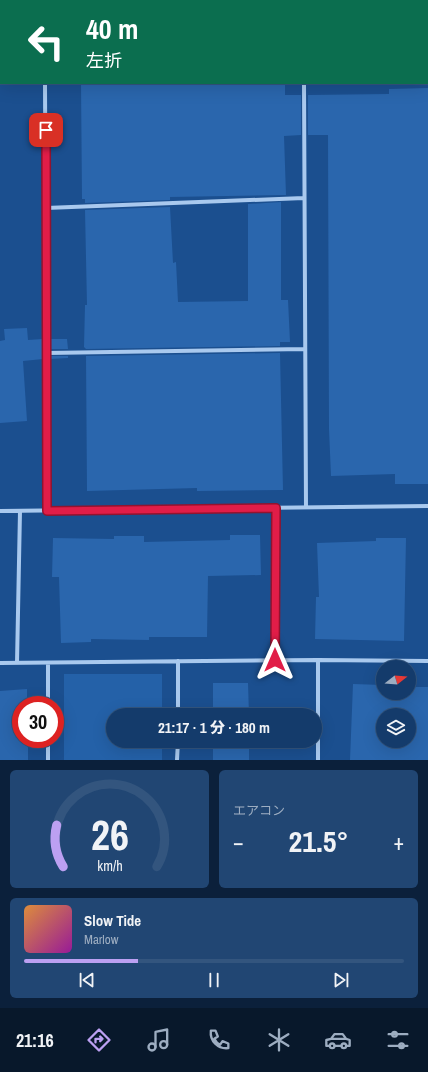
<!DOCTYPE html>
<html lang="ja">
<meta charset="utf-8">
<style>
:root{--surface:#143b6b;--page:#214673;--text:#f1f3f6;--muted:#9dadc1;--line:#33557e;--accent:#bca0f2}
body{margin:0;font-family:"Archivo Narrow","Noto Sans JP",sans-serif;background:var(--page);color:var(--text);height:100vh;display:flex;flex-direction:column;font-size:15px;white-space:nowrap}
*{box-sizing:border-box;margin:0}
p{font-size:13px;color:var(--muted)}
.icon{flex:none;width:22px;height:22px;fill:none;stroke:currentColor;stroke-width:2;stroke-linecap:round;stroke-linejoin:round}
.map{position:relative;height:760px;overflow:hidden}
.panel{display:flex;flex-direction:column;gap:10px;padding:10px;background:#0b203b;flex:1}
.panel>*{flex:none}
.hud{position:absolute;left:0px;top:0px;width:428px;height:84px;box-shadow:0 4px 16px #0002,0 0 0 1px var(--line);background:#0b6e4f;color:#fff;overflow:hidden}
.needle{width:26px;rotate:73deg}
.buttons{position:absolute;left:376px;top:660px;display:grid;gap:8px}
.buttons a{display:grid;place-items:center;width:40px;height:40px;border-radius:50%;background:var(--surface);box-shadow:0 4px 16px #0002,0 0 0 1px var(--line);font-size:20px}
.speed{position:absolute;left:12px;top:696px;display:flex;gap:8px;font-size:20px;font-weight:700;text-align:center}
.speed>*{display:grid;place-content:center;width:52px;height:52px;border-radius:50%;background:var(--surface);box-shadow:0 4px 16px #0002,0 0 0 1px var(--line);line-height:1}
.speed .limit{border:6px solid #d22;background:#fff;color:#111}
.pin{position:absolute;display:grid;place-items:center;width:34px;height:34px;color:#fff;margin:-17px;border-radius:8px;box-shadow:0 2px 6px #0006}
.me{position:absolute;width:44px;margin:-22px;rotate:0deg;stroke-linejoin:round;filter:drop-shadow(0 0 3px #0008)}
.turn{display:flex;align-items:center;gap:14px;height:84px;padding:0 20px;font-size:18px}
.turn .icon{width:52px;height:52px;stroke-width:2.5}
.turn b{display:block;font-size:28px;line-height:34px}
.big{font-size:30px;font-weight:800;line-height:1.1}
.panel .card{flex:1;display:flex;flex-direction:column;justify-content:center;gap:6px;min-width:0;padding:0 14px;border-radius:6px;background:var(--page)}
.panel .dial{align-items:center;gap:0}
.dial svg{height:104px;overflow:visible;fill:none;stroke:var(--line);stroke-width:7;stroke-linecap:round;text-anchor:middle}
.dial text{fill:var(--text);stroke:none}
.song{display:flex;align-items:center;gap:12px}
.cover{width:48px;height:48px;border-radius:6px;background:linear-gradient(135deg,hsl(30 70% 55%),hsl(300 70% 35%))}
.played{height:4px;border-radius:2px;background:linear-gradient(90deg,var(--accent) 30%,var(--line) 30%)}
.keys{display:flex;justify-content:space-around;direction:ltr}
.heat{display:flex;justify-content:space-between;align-items:center;font-size:22px;direction:ltr}
.panel .tiles{flex:1;display:grid;gap:10px;grid-template-columns:1fr 1fr}
.card:last-child{grid-column:span 2}
.trip{position:absolute;left:106px;top:708px;width:216px;height:40px;border-radius:20px;background:var(--surface);box-shadow:0 4px 16px #0002,0 0 0 1px var(--line);font-weight:800;line-height:40px;text-align:center}
.tab-bar{display:flex;height:64px;justify-content:space-around;align-items:center;background:#08182b;color:var(--muted)}
.tab-bar .icon{width:28px;height:28px}
.tab-bar .active{color:var(--accent)}
.tab-bar b{font-size:18px;color:var(--text)}
.map>svg:first-child{display:block}
</style>
<div class="map">
<svg width="428" height="760" viewBox="0 0 428 760">
<rect width="100%" height="100%" fill="#1b4f8f"/>
<path fill="#2461a8" d="M64,674h98v41h-49v26h49v19h-98z"/>
<path fill="#2a66ad" fill-rule="evenodd" d="M81,83l204,1v11h16v40l-17,1 2,59 -116,2v3l-85,3v-4h-3z
M428,88v396h-33v-10l-64,2 -2,-47 -1,-294h-20v-40l81,-1v-5z
M281,202v98h7l2,42h-10v4l-194,3 -2,-2 1,-42h2l-2,-95 85,-3 3,56 3,-1 2,40 70,-1v-97z
M27,328l1,12 15,-1v20l-20,2 4,60 -27,2v-82l5,-1 -1,-11z
M50,339h17l1,10h-18z
M280,353l3,137 -86,1v-3l-110,3 -1,-135z
M50,356h18v2l-18,1z
M230,535h30l1,40 -53,1 -1,61h-58v3l-58,-1v3l-30,1 -2,-66h-7l1,-39 61,1v-3h30v6l86,-2z
M376,538h30l-2,103 -89,-2 1,-42h3l-2,-54 59,-2z
M213,683h35l1,32h-36z
M353,684l30,1v8h26v-6h19v73h-78zM383,715h26v26h-26z
M27,689v16h-6v34h7v21h-28v-69z
M213,741h36v19h-36z"/>
<g fill="none" stroke-linecap="round" stroke-linejoin="round">
<path stroke="#a9c9ee" stroke-width="4" d="M45,0v1
M303,0v1
M45,83l2,428
M304,83l2,424
M46,208l258,-10
M47,353l258,-4
M0,511l428,-5
M275,660l1,-152
M0,663l318,-3 110,1
M17,663l3,-152
M48,663v42
M178,715v-54
M48,739v21
M177,760l1,-19
M318,760v-100"/>
</g>
<g fill="none" stroke-linecap="round" stroke-linejoin="round">
<g stroke="#92132f" stroke-width="10">
<path id="route" d="M46,130l1,381 229,-3 -1,152"/>
</g>
<use href="#route" stroke="#e11d48" stroke-width="7"/>
</g>
</svg>
<div class="buttons">
<a><svg class="needle" viewBox="-14 -14 28 28"><path d="M0-13l5 13h-10z" fill="#e53935"/><path d="M0 13l5-13h-10z" fill="#9dadc1"/></svg></a>
<a><svg class="icon" aria-label="layers" viewBox="0 0 24 24"><path d="M12 4l9 5-9 5-9-5zM3 14l9 5 9-5"/></svg></a>
</div>
<div class="speed"><div class="limit">30</div></div>
<div class="pin" style="left:46px;top:130px;background:#d93025"><svg class="icon" aria-label="arrive" viewBox="0 0 24 24"><path d="M6 21V4h12l-3 4 3 4H6"/></svg></div>
<svg class="me" style="left:275px;top:660px" viewBox="-20 -20 40 40"><path d="M0-17L14 15 0 8-14 15z" fill="#e11d48" stroke="#fff" stroke-width="4"/></svg>
<div class="trip">21:17 · 1 分 · 180 m</div>
<div class="hud">
<div class="turn"><svg class="icon" aria-label="left" viewBox="0 0 24 24"><path d="M17 20v-9H6M10 6l-5 5 5 5"/></svg><div><b>40 m</b>左折</div></div>
</div>
</div>
<section class="panel">
<div class="tiles">
<div class="card dial"><svg viewBox="0 0 100 80">
<path d="M14 69A42 42 0 1 1 86 69"/>
<path d="M14 69A42 42 0 0 1 9 37" stroke="#bca0f2"/>
<text x="50" y="56" font-size="32" font-weight="700">26</text>
<text x="50" y="72" font-size="11">km/h</text>
</svg></div>
<div class="card"><p>エアコン</p>
<div class="heat"><a>−</a><b class="big">21.5°</b><a>+</a></div>
</div>
<div class="card">
<div class="song"><i class="cover"></i><div><b>Slow Tide</b><p>Marlow</p></div></div>
<div class="played"></div>
<div class="keys"><svg class="icon" aria-label="previous" viewBox="0 0 24 24"><path d="M18 5L8 12l10 7zM5 5v14"/></svg><svg class="icon" aria-label="pause" viewBox="0 0 24 24"><path d="M8 5v14M16 5v14"/></svg><svg class="icon" aria-label="next" viewBox="0 0 24 24"><path d="M6 5l10 7-10 7zM19 5v14"/></svg></div>
</div>
</div>
</section>
<nav class="tab-bar">
<b>21:16</b>
<svg class="icon active" aria-label="directions" viewBox="0 0 24 24"><path d="M12 3l9 9-9 9-9-9zM9 14v-3h6M13 9l2 2-2 2"/></svg>
<svg class="icon" aria-label="music" viewBox="0 0 24 24"><path d="M9 18V5l10-2v13"/><circle cx="6" cy="18" r="3"/><circle cx="16" cy="16" r="3"/></svg>
<svg class="icon" aria-label="phone" viewBox="0 0 24 24"><path d="M5 4h4l2 5-3 2q2 4 5 5l2-3 5 2v4C11 20 4 13 5 4z"/></svg>
<svg class="icon" aria-label="climate" viewBox="0 0 24 24"><path d="M12 3v18M4 7l16 10M4 17L20 7"/></svg>
<svg class="icon" aria-label="car" viewBox="0 0 24 24"><path d="M5 17H2v-5l4-1 3-4h7l3 4 3 1v5h-3M9 17h6M6 11h13"/><circle cx="7" cy="17" r="2"/><circle cx="17" cy="17" r="2"/></svg>
<svg class="icon" aria-label="filters" viewBox="0 0 24 24"><path d="M4 7h16M4 17h16"/><circle cx="9" cy="7" r="2"/><circle cx="15" cy="17" r="2"/></svg>
</nav>
